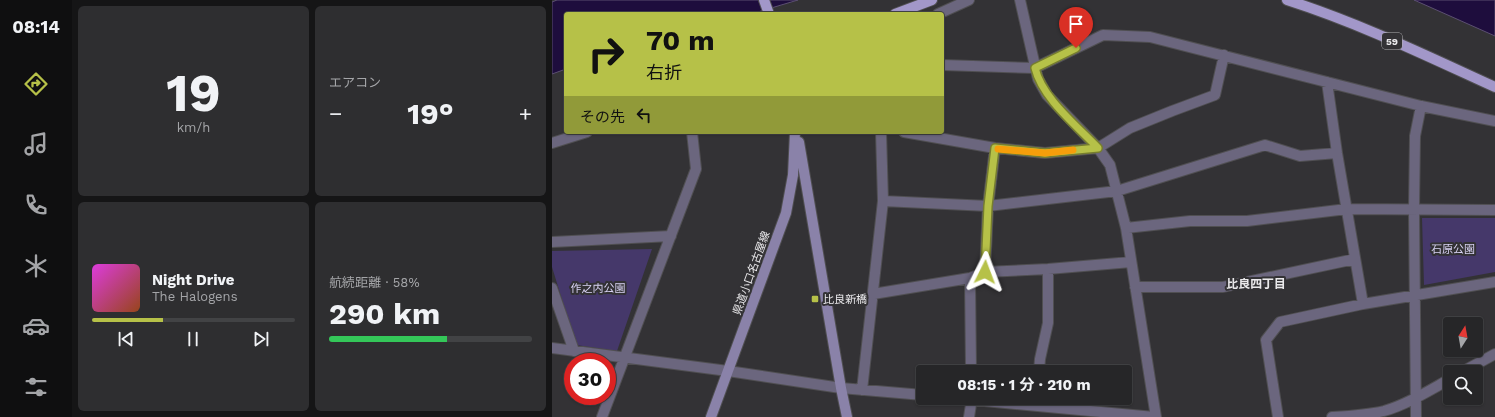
<!DOCTYPE html>
<html lang="ja">
<meta charset="utf-8">
<style>
:root{--surface:#262628;--page:#2e2e30;--text:#f1f3f6;--muted:#a4a5a8;--line:#424345;--accent:#b6c148}
body{margin:0;font-family:"Work Sans","Noto Sans JP",sans-serif;background:var(--page);color:var(--text);height:100vh;display:flex;flex-direction:column;font-size:15px;white-space:nowrap}
*{box-sizing:border-box;margin:0}
p{font-size:13px;color:var(--muted)}
.icon{flex:none;width:22px;height:22px;fill:none;stroke:currentColor;stroke-width:2;stroke-linecap:round;stroke-linejoin:round}
.map{position:relative;flex:1;overflow:hidden}
.details{display:flex;flex-direction:column;gap:6px;padding:6px;background:#151516;width:480px}
.details>*{flex:none}
.banner{position:absolute;left:12px;top:12px;width:380px;height:122px;border-radius:4px;box-shadow:0 1px 3px #0004,0 0 0 1px var(--line);background:#b6c148;color:#111;overflow:hidden}
.needle{width:26px;rotate:11deg}
.buttons{position:absolute;left:891px;top:317px;display:grid;gap:8px}
.buttons a{display:grid;place-items:center;width:40px;height:40px;border-radius:4px;background:var(--surface);box-shadow:0 1px 3px #0004,0 0 0 1px var(--line);font-size:20px}
.speed{position:absolute;left:12px;top:353px;display:flex;gap:8px;font-size:20px;font-weight:700;text-align:center}
.speed>*{display:grid;place-content:center;width:52px;height:52px;border-radius:50%;background:var(--surface);box-shadow:0 1px 3px #0004,0 0 0 1px var(--line);line-height:1}
.speed .limit{border:6px solid #d22;background:#fff;color:#111}
.pin{position:absolute;display:grid;place-items:center;width:34px;height:34px;color:#fff;margin:-41px -17px;border-radius:50% 50% 50% 0;rotate:-45deg;box-shadow:0 0 4px #0007}
.pin .icon{rotate:45deg}
.me{position:absolute;width:44px;margin:-22px;rotate:3deg;stroke-linejoin:round;filter:drop-shadow(0 0 3px #0008)}
.turn{display:flex;align-items:center;gap:14px;height:84px;padding:0 16px;font-size:18px}
.turn .icon{width:52px;height:52px;stroke-width:2.5}
.turn b{display:block;font-size:28px;line-height:34px}
.then{display:flex;align-items:center;height:38px;padding:0 16px;background:#0003;gap:8px;font-size:15px}
.big{font-size:30px;font-weight:700;line-height:1.1}
.details .widget{flex:1;display:flex;flex-direction:column;justify-content:center;gap:6px;min-width:0;padding:0 14px;border-radius:6px;background:var(--page)}
.details .dial{align-items:center;gap:0}
.dial b{font-size:52px;line-height:1}
.song{display:flex;align-items:center;gap:12px}
.cover{width:48px;height:48px;border-radius:6px;background:linear-gradient(135deg,hsl(300 70% 55%),hsl(20 70% 35%))}
.played{height:4px;border-radius:2px;background:linear-gradient(90deg,var(--accent) 35%,var(--line) 35%)}
.keys{display:flex;justify-content:space-around;direction:ltr}
.heat{display:flex;justify-content:space-between;align-items:center;font-size:22px;direction:ltr}
.charge{height:6px;border-radius:3px;background:linear-gradient(90deg,#34c759 58%,var(--line) 0)}
.details .tiles{flex:1;display:grid;gap:6px;grid-template-columns:repeat(2,1fr)}
.trip{position:absolute;left:364px;top:365px;width:216px;height:40px;border-radius:4px;background:var(--surface);box-shadow:0 1px 3px #0004,0 0 0 1px var(--line);font-weight:700;line-height:40px;text-align:center}
main{display:flex;flex:1;min-height:0}
.menu{display:flex;flex-direction:column;width:72px;justify-content:space-around;align-items:center;background:#0f0f10;color:var(--muted)}
.menu .icon{width:28px;height:28px}
.menu .current{color:var(--accent)}
.menu b{font-size:18px;color:var(--text)}
.map>svg:first-child{display:block}
</style>
<main>
<nav class="menu">
<b>08:14</b>
<svg class="icon current" aria-label="directions" viewBox="0 0 24 24"><path d="M12 3l9 9-9 9-9-9zM9 14v-3h6M13 9l2 2-2 2"/></svg>
<svg class="icon" aria-label="music" viewBox="0 0 24 24"><path d="M9 18V5l10-2v13"/><circle cx="6" cy="18" r="3"/><circle cx="16" cy="16" r="3"/></svg>
<svg class="icon" aria-label="phone" viewBox="0 0 24 24"><path d="M5 4h4l2 5-3 2q2 4 5 5l2-3 5 2v4C11 20 4 13 5 4z"/></svg>
<svg class="icon" aria-label="climate" viewBox="0 0 24 24"><path d="M12 3v18M4 7l16 10M4 17L20 7"/></svg>
<svg class="icon" aria-label="car" viewBox="0 0 24 24"><path d="M5 17H2v-5l4-1 3-4h7l3 4 3 1v5h-3M9 17h6M6 11h13"/><circle cx="7" cy="17" r="2"/><circle cx="17" cy="17" r="2"/></svg>
<svg class="icon" aria-label="filters" viewBox="0 0 24 24"><path d="M4 7h16M4 17h16"/><circle cx="9" cy="7" r="2"/><circle cx="15" cy="17" r="2"/></svg>
</nav>
<section class="details">
<div class="tiles">
<div class="widget dial"><b>19</b><p>km/h</p></div>
<div class="widget"><p>エアコン</p>
<div class="heat"><a>−</a><b class="big">19°</b><a>+</a></div>
</div>
<div class="widget">
<div class="song"><i class="cover"></i><div><b>Night Drive</b><p>The Halogens</p></div></div>
<div class="played"></div>
<div class="keys"><svg class="icon" aria-label="previous" viewBox="0 0 24 24"><path d="M18 5L8 12l10 7zM5 5v14"/></svg><svg class="icon" aria-label="pause" viewBox="0 0 24 24"><path d="M8 5v14M16 5v14"/></svg><svg class="icon" aria-label="next" viewBox="0 0 24 24"><path d="M6 5l10 7-10 7zM19 5v14"/></svg></div>
</div>
<div class="widget"><p>航続距離 · 58%</p><b class="big">290 km</b><div class="charge"></div></div>
</div>
</section>
<div class="map">
<svg width="943" height="417" viewBox="0 0 943 417">
<rect width="100%" height="100%" fill="#333235"/>
<path fill="#45386a" d="M870,218h73v54l-71,13z
M100,249l-35,102 -41,-6 -24,-78v-16z"/>
<path fill="#1e0d3d" stroke="#5b4f71" d="M5,0h241l-47,14h-185v55l-14,5v-72z
M862,0h81v36z"/>
<g fill="none" stroke-linecap="round" stroke-linejoin="round">
<g stroke="#504f52" stroke-width="12">
<path id="street" d="M468,0l18,79 9,16 51,53 12,17 16,63 30,189
M386,14l31,-14
M390,65l93,3 68,-33 47,2 271,69 74,15
M775,82l10,71 26,151
M352,132l91,16 50,5 53,-5 32,-20 42,-17 43,-16 9,-40
M0,143l35,-11
M331,201l105,5 129,-15 148,-46 35,11 37,-3
M574,228l64,-7h57l100,-12 148,1
M0,242l119,-6
M433,272l3,-66 7,-58
M418,278l1,94
M583,287h88l132,-28
M0,288l22,63
M321,294l97,-16 15,-6 63,-3 83,-7
M0,348l176,23 113,17 82,7
M487,372l1,-13 8,-36v-54
M910,372l33,-18
M310,390l21,-189 -2,-69
M401,398l201,19
M50,417l94,-248 -4,-37
M417,417l3,-19
M726,417l-12,-77 14,-18 83,-18 132,-22
M780,417c17,-1 35,-2 52,-6 22,-6 46,-21 66,-32
M864,417l-2,-207 1,-74 6,-30"/>
</g>
<g stroke="#504f52" stroke-width="12">
<path id="secondary" d="M247,142l42,246 6,29
M159,417l75,-204 7,-38 2,-43"/>
</g>
<g stroke="#504f52" stroke-width="12">
<path id="primary" d="M212,0l5,14
M735,0c72,23 140,56 208,87
M343,14l37,-14"/>
</g>
<use href="#street" stroke="#6b667e" stroke-width="10"/>
<use href="#secondary" stroke="#8a82a9" stroke-width="10"/>
<use href="#primary" stroke="#a297c9" stroke-width="10"/>
</g>
<g fill="none" stroke-linecap="round" stroke-linejoin="round">
<g stroke="#767d2f" stroke-width="10">
<path id="route" d="M433,272l3,-66 7,-58 50,5 53,-5c-21,-22 -56,-50 -63,-80l41,-20"/>
</g>
<use href="#route" stroke="#b6c148" stroke-width="7"/>
<path stroke="#f59e0b" stroke-width="7" d="M446,149l47,4 28,-3"/>
</g>
<rect fill="#b6c148" stroke="#333235" stroke-width="1.5" x="259" y="295" width="8" height="8" rx="2"/>
<g text-anchor="middle" stroke-width="4" stroke-linejoin="round" paint-order="stroke">
<rect fill="#333235" stroke="#b3b2b4" stroke-width="1" x="830" y="33" width="20" height="16" rx="3"/>
<g font-size="10" font-weight="bold" fill="#eae9eb">
<text x="840" y="45">59</text>
</g>
<g font-size="11" fill="#d8d2f3" stroke="#333235">
<text x="901" y="253">石原公園</text>
<text x="46" y="292">作之内公園</text>
</g>
<g font-size="11" fill="#eae9eb" stroke="#333235">
<text transform="translate(199 273) rotate(-70)" y="4">県道小口名古屋線</text>
</g>
<g font-size="11" fill="#eae9eb" stroke="#333235" text-anchor="start">
<text x="271" y="303">比良新橋</text>
</g>
<g font-size="12" font-weight="bold" fill="#eae9eb" stroke="#333235">
<text x="704" y="288">比良四丁目</text>
</g>
</g>
</svg>
<div class="buttons">
<a><svg class="needle" viewBox="-14 -14 28 28"><path d="M0-13l5 13h-10z" fill="#e53935"/><path d="M0 13l5-13h-10z" fill="#a4a5a8"/></svg></a>
<a><svg class="icon" aria-label="search" viewBox="0 0 24 24"><circle cx="10" cy="10" r="6"/><path d="M15 15l6 6"/></svg></a>
</div>
<div class="speed"><div class="limit">30</div></div>
<div class="pin" style="left:524px;top:48px;background:#d93025"><svg class="icon" aria-label="arrive" viewBox="0 0 24 24"><path d="M6 21V4h12l-3 4 3 4H6"/></svg></div>
<svg class="me" style="left:433px;top:272px" viewBox="-20 -20 40 40"><path d="M0-17L14 15 0 8-14 15z" fill="#b6c148" stroke="#fff" stroke-width="4"/></svg>
<div class="trip">08:15 · 1 分 · 210 m</div>
<div class="banner">
<div class="turn"><svg class="icon" aria-label="right" viewBox="0 0 24 24"><path d="M7 20v-9h11M14 6l5 5-5 5"/></svg><div><b>70 m</b>右折</div></div>
<div class="then">その先<svg class="icon" aria-label="left" viewBox="0 0 24 24"><path d="M17 20v-9H6M10 6l-5 5 5 5"/></svg></div>
</div>
</div>
</main>
